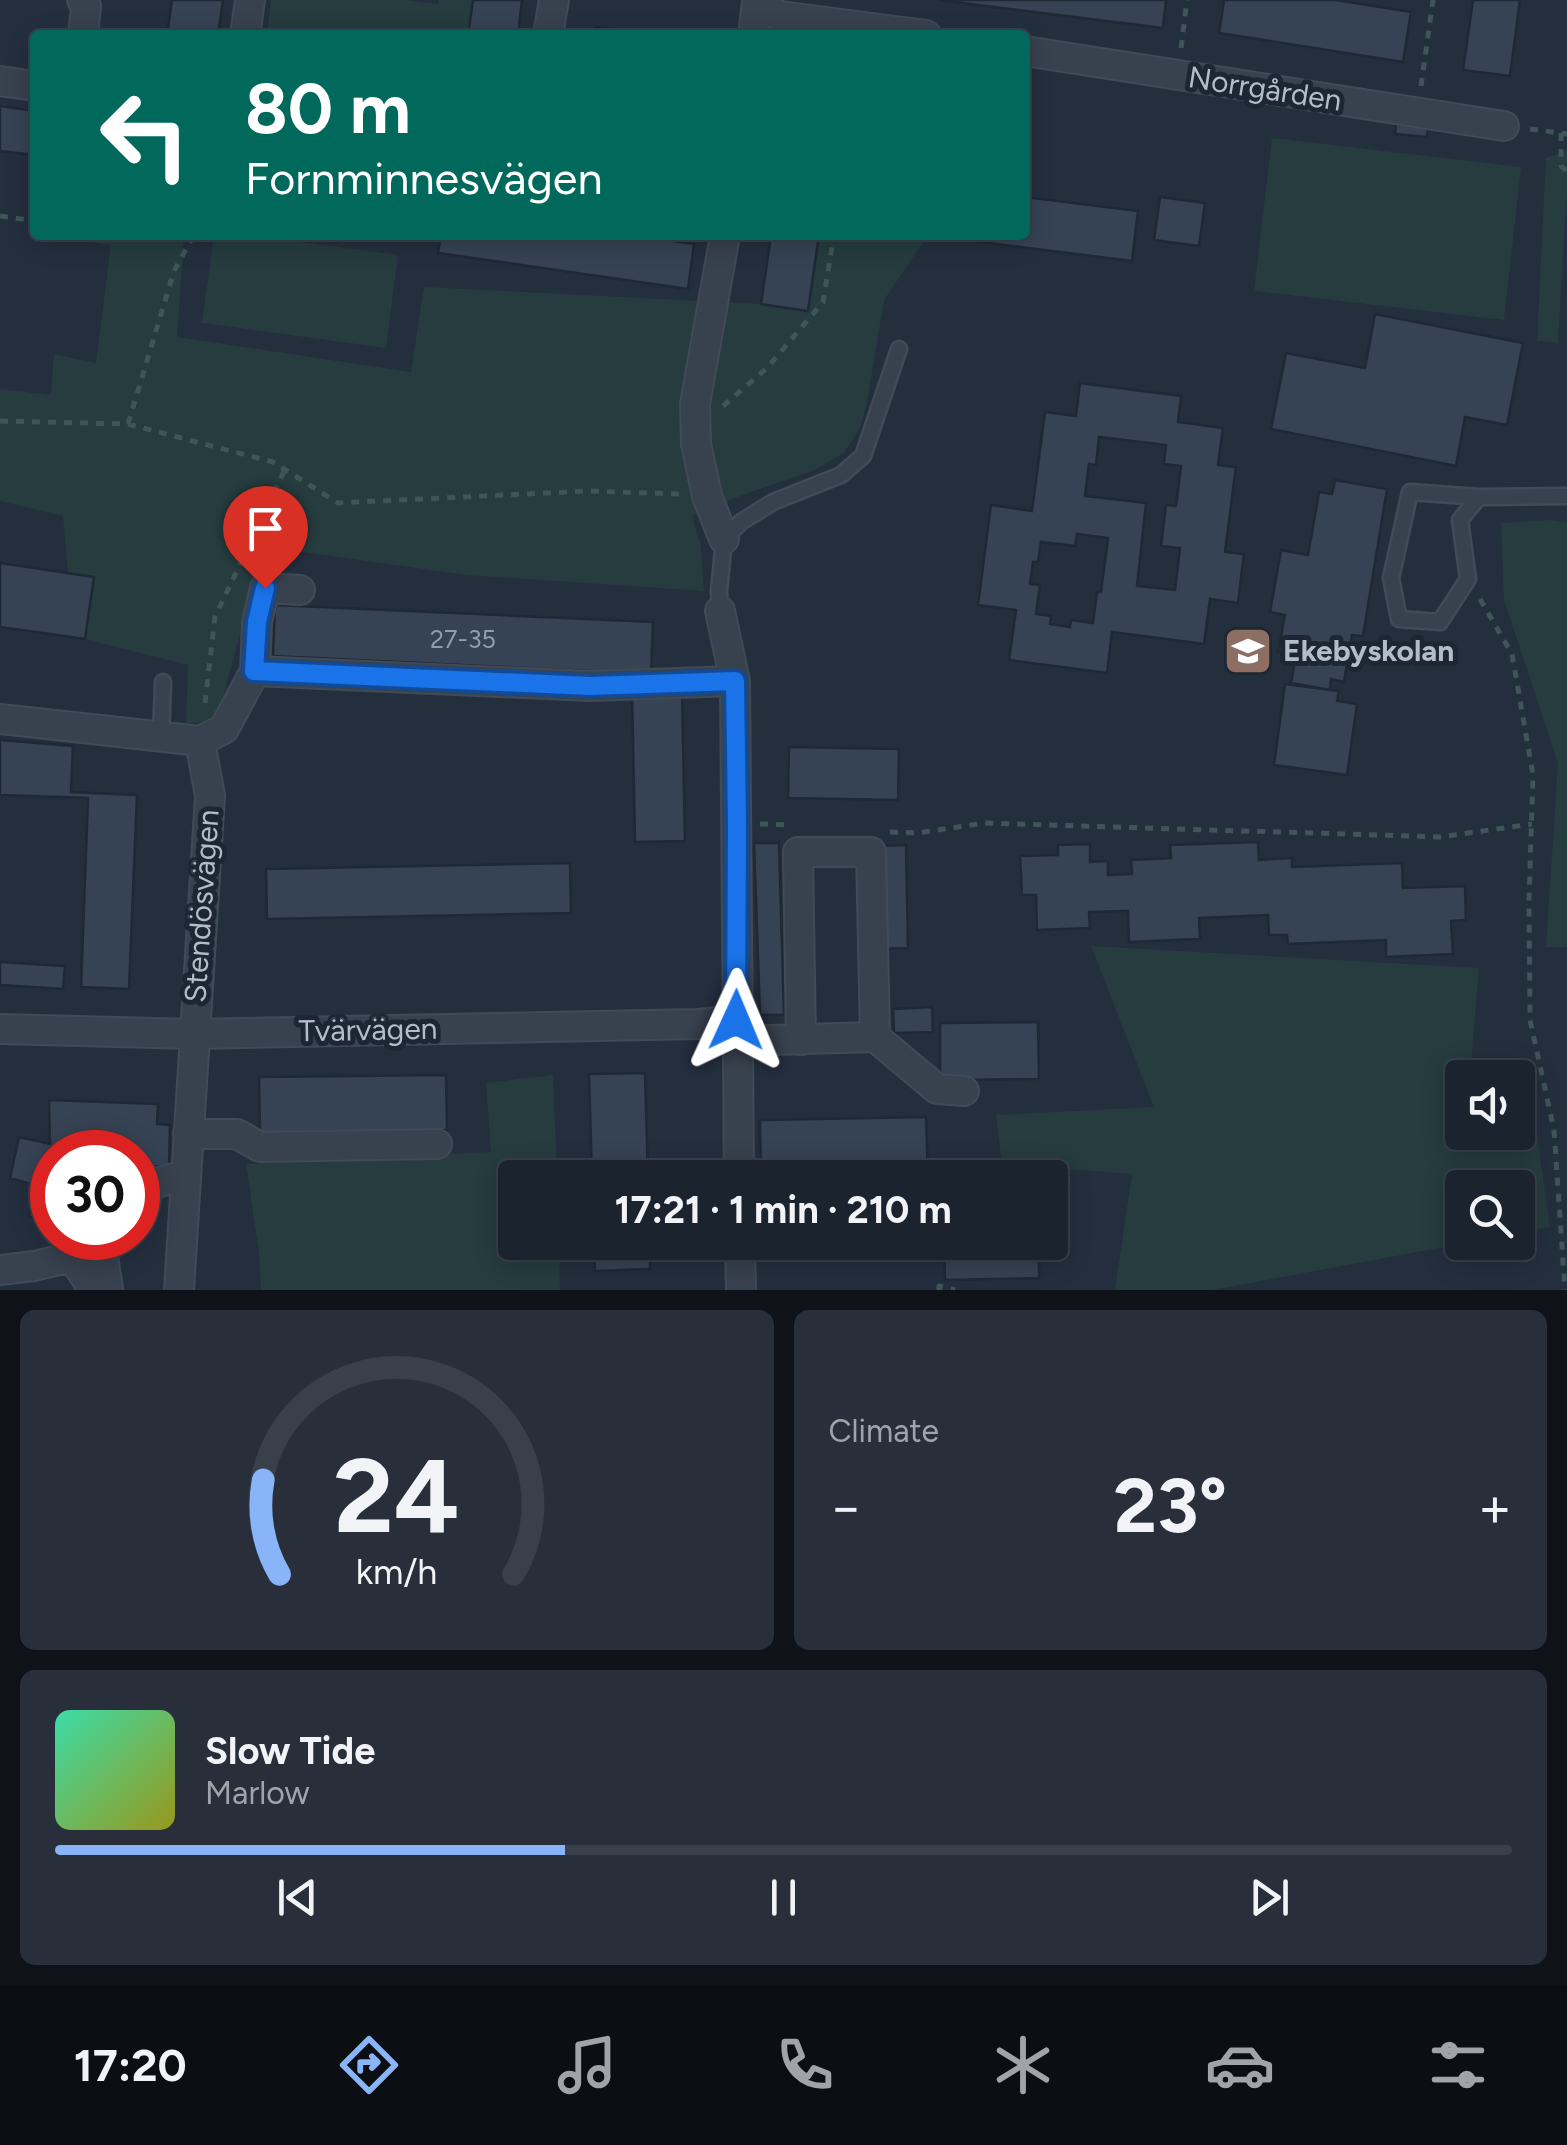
<!DOCTYPE html>
<meta charset="utf-8">
<style>
:root{--surface:#1b232e;--page:#282f3a;--text:#f1f3f6;--muted:#a0a4aa;--line:#39404a;--accent:#8ab4f8}
body{margin:0;font-family:Figtree,sans-serif;background:var(--page);color:var(--text);height:100vh;display:flex;flex-direction:column;font-size:38px;white-space:nowrap}
*{box-sizing:border-box;margin:0}
p{font-size:32px;color:var(--muted)}
.icon{flex:none;width:55px;height:55px;fill:none;stroke:currentColor;stroke-width:2;stroke-linecap:round;stroke-linejoin:round}
.map{position:relative;height:1290px;overflow:hidden}
.panel{display:flex;flex-direction:column;gap:20px;padding:20px;background:#0f1319;flex:1}
.panel>*{flex:none}
.banner{position:absolute;left:30px;top:30px;width:1000px;height:210px;border-radius:10px;box-shadow:0 5px 25px #0003,0 0 0 2px var(--line);background:#00695c;color:#fff;overflow:hidden}
.tools{position:absolute;left:1445px;top:1060px;display:grid;gap:20px}
.tools a{display:grid;place-items:center;width:90px;height:90px;border-radius:10px;background:var(--surface);box-shadow:0 5px 25px #0003,0 0 0 2px var(--line);font-size:50px}
.speed{position:absolute;left:30px;top:1130px;display:flex;gap:20px;font-size:50px;font-weight:700;text-align:center}
.speed>*{display:grid;place-content:center;width:130px;height:130px;border-radius:50%;background:var(--surface);box-shadow:0 5px 25px #0003,0 0 0 2px var(--line);line-height:1}
.speed .limit{border:15px solid #d22;background:#fff;color:#111}
.pin{position:absolute;display:grid;place-items:center;width:85px;height:85px;color:#fff;margin:-102px -42px;border-radius:50% 50% 50% 0;rotate:-45deg;box-shadow:0 0 10px #0007}
.pin .icon{rotate:45deg}
.me{position:absolute;width:110px;margin:-55px;rotate:1deg;stroke-linejoin:round;filter:drop-shadow(0 0 8px #0008)}
.turn{display:flex;align-items:center;gap:35px;height:210px;padding:0 50px;font-size:45px}
.turn .icon{width:130px;height:130px;stroke-width:2.5}
.turn b{display:block;font-size:70px;line-height:85px}
.big{font-size:75px;font-weight:700;line-height:1.1}
.panel .card{flex:1;display:flex;flex-direction:column;justify-content:center;gap:15px;min-width:0;padding:0 35px;border-radius:15px;background:var(--page)}
.panel .dial{align-items:center;gap:0}
.dial svg{height:260px;overflow:visible;fill:none;stroke:var(--line);stroke-width:7;stroke-linecap:round;text-anchor:middle}
.dial text{fill:var(--text);stroke:none}
.song{display:flex;align-items:center;gap:30px}
.cover{width:120px;height:120px;border-radius:15px;background:linear-gradient(135deg,hsl(160 70% 55%),hsl(60 70% 35%))}
.played{height:10px;border-radius:5px;background:linear-gradient(90deg,var(--accent) 35%,var(--line) 35%)}
.keys{display:flex;justify-content:space-around;direction:ltr}
.heat{display:flex;justify-content:space-between;align-items:center;font-size:55px;direction:ltr}
.panel .tiles{flex:1;display:grid;gap:20px;grid-template-columns:1fr 1fr}
.card:last-child{grid-column:span 2}
.trip{position:absolute;left:498px;top:1160px;width:570px;height:100px;border-radius:10px;background:var(--surface);box-shadow:0 5px 25px #0003,0 0 0 2px var(--line);font-weight:700;line-height:100px;text-align:center}
.tabs{display:flex;height:160px;justify-content:space-around;align-items:center;background:#0b0e12;color:var(--muted)}
.tabs .icon{width:70px;height:70px}
.tabs .on{color:var(--accent)}
.tabs b{font-size:45px;color:var(--text)}
.map>svg:first-child{display:block}
</style>
<div class="map">
<svg width="1567" height="1290" viewBox="0 0 1567 1290">
<rect width="100%" height="100%" fill="#242f3e"/>
<path fill="#263c3f" d="M271,0h133l35,4v-4h34l-5,35h-201z
M1272,138l249,29 -17,153 -250,-29z
M1567,150v37l-9,156 -21,-2 9,-183z
M44,235l140,1 -7,101 234,35 13,-85 337,17 58,-69h109l-44,65 -17,102 -7,26 -16,25 -32,18 -67,23 -53,22 9,31 3,44 -238,-16 -184,-26 -7,25 -19,2 -40,146 -30,1 2,-58 -103,-26 9,-62 -26,-4 -5,-57 -63,-15v-112l51,6 3,-41 42,9 15,-118z
M214,235h35l149,20 -12,93 -184,-25z
M1549,520l18,2v425h-21l12,-184 -54,-163 -3,-77z
M1091,946l388,22 -9,109 -8,1v54h56v-3l19,7 13,91 -32,6v-45h-56v54l4,1 -254,47h-97l17,-116 -130,-10 -6,-49 158,-8z
M553,1075l4,102 -42,1v64l44,1 1,47h-299l-2,-37 -13,-89 245,-12 -5,-69z"/>
<path fill="#364354" stroke="#1f2835" stroke-width="2.5" fill-rule="evenodd" d="M172,0h51l-5,35h-51z
M473,0h49l-4,35h-50z
M938,0h228l-3,28z
M1224,0h112l75,12 -8,50 -184,-29z
M1473,0h47l-10,76 -47,-6z
M596,27l62,8h-63z
M0,106l35,5v44l-35,-4z
M1396,124l32,3 -1,10 -32,-3z
M1025,197l113,14 -6,50 -167,-21 1,-5h59z
M1160,197l45,6 -6,43 -45,-6z
M441,235h192l61,9 -6,45 -250,-36z
M771,235h48l-11,76 -47,-7z
M1375,314l148,29 -16,82 -42,-8 -9,49 -185,-37 15,-76 79,15z
M1080,383l101,13 -3,26 45,6 -5,37 18,2 -11,85 19,2 -6,49 -28,-4 -6,45 -92,-12 -5,41 -98,-13 7,-50 -38,-5 13,-100 41,6 13,-99 31,4zM1099,437l67,8 -2,19 17,2 -5,40 -10,-1 -5,41 19,2 -5,42 -38,-4 9,-83 -61,-7 4,-32 7,1zM1077,534l31,4 -7,54h-4l-4,31 -22,-3 -1,7 -20,-3 1,-8 -15,-2 4,-29 -10,-1 3,-22h5l3,-20 34,4z
M1335,480l52,9 -24,147 -11,-1 -8,47 -13,-3 -1,11 -39,-7 5,-28 -18,-3 7,-37 -15,-3 11,-62 27,5 11,-63 13,2z
M0,563l94,14 -9,62 -85,-12z
M275,605l378,17 -2,52 -378,-18z
M1285,684l54,7 -2,10 20,3 -10,71 -73,-10z
M682,691l3,150 -50,1 -3,-150z
M0,740l73,6 -2,46 66,3 -8,194 -48,-2 7,-189 -88,-3z
M789,747l110,2 -1,51 -110,-2z
M1258,842l1,18 33,-2v9l110,-4 1,25 62,-2 1,34 -15,1 2,33 -67,3v-17l-98,4 -1,-9h-18l-1,-20 -69,3 1,21 -71,3 -1,-31 -39,1 1,16 -53,2 -1,-35h-14l-2,-39 38,-1v-10l32,-1v18l18,-1v14l24,-1 -1,-14 40,-2 -1,-13z
M754,843h25l5,172h-24z
M906,845l2,103 -30,1 -2,-103z
M570,863l1,50 -304,6 -1,-50z
M0,962l65,4 -2,23 -63,-4z
M932,1007l1,25 -39,1 -1,-24z
M1038,1022l1,57 -99,1v-57z
M645,1073l3,105h-56l-3,-104z
M446,1075l1,55 -187,3 -1,-56z
M49,1100l109,4 -1,20 13,1 -1,41 -31,1v-15h-4v-3h-34l-1,3h-47v71l-23,-7 9,-30 -28,-8 9,-41 31,7z
M926,1117l2,59 -167,2 -1,-58z
M594,1242h56v27l-55,2z
M944,1242h95v36l-94,2z"/>
<g fill="none" stroke-linecap="round" stroke-linejoin="round">
<g stroke="#414a57" stroke-width="19">
<path id="lane" d="M1479,497l-19,23 8,59 -28,43 -41,-3 -8,-41 19,-86 69,5 88,-1
M720,611l-1,-20 5,-52 17,-17 32,-20 68,-27 22,-19 36,-107
M161,737l2,-55"/>
</g>
<g stroke="#414a57" stroke-width="32">
<path id="street" d="M82,0l4,6 -3,29
M757,0v3l23,13 146,19
M245,35l5,-35
M548,35l6,-35
M753,35l4,-32
M1025,51l479,75
M0,81l35,5
M724,539l-17,-43 -11,-52 -1,-40 30,-169
M720,611l15,70 4,497
M255,671l335,15 145,-5
M0,719l200,22
M200,741l24,-12 31,-58 2,-49 8,-34 35,2
M0,1029l194,5 505,-10 37,-4
M801,1040l-3,-188h73l4,185
M737,1041l138,-4 62,52 27,2
M188,1134h49l23,13 177,-3
M138,1188l47,-13
M85,1238l-13,19 22,33
M106,1238l-3,17 5,35
M740,1242l1,48
M0,1270l34,-4 38,-9
M179,1290l31,-494 -10,-55"/>
</g>
<path stroke="#3f5557" stroke-width="5" stroke-dasharray="8 8" stroke-linecap="butt" d="M1181,48l6,-48
M1421,86l12,-86
M1530,129l37,5
M1561,133v33l6,5
M0,216l35,5
M723,406l44,-38 56,-66 11,-67
M0,421l128,3 145,38 65,41 250,-12 91,3
M128,424l46,-153 20,-36
M1480,599l32,55 21,121 -4,125 1,120 24,110 11,160
M205,703l10,-86 70,-148
M760,824l29,1
M890,832l27,1 68,-10 455,14 92,-13
M939,1290v-4l16,4"/>
<use href="#lane" stroke="#38414e" stroke-width="14"/>
<use href="#street" stroke="#38414e" stroke-width="28"/>
</g>
<g fill="none" stroke-linecap="round" stroke-linejoin="round">
<g stroke="#114b97" stroke-width="25">
<path id="route" d="M265,588l-8,34 -3,49 336,15 145,-5 2,141 -1,198"/>
</g>
<use href="#route" stroke="#1a73e8" stroke-width="18"/>
</g>
<defs>
<g id="school-square" transform="scale(2.5)"><rect x="-9" y="-9" width="18" height="18" rx="4" fill="#8d6e63" stroke="#1d2633"/><path d="M0-5L7-2L0 1L-7-2ZM-4 1L0 2.5L4 1V4Q0 6-4 4Z" fill="#fff"/></g>
</defs>
<g fill-rule="evenodd">
<use href="#school-square" x="1248" y="651"/>
</g>
<g text-anchor="middle" stroke-width="10" stroke-linejoin="round" paint-order="stroke">
<g font-size="25" fill="#929caa">
<text x="463" y="648">27-35</text>
</g>
<g font-size="30" fill="#b4bcc9" stroke="#1d2633">
<text transform="translate(1265 89) rotate(9)" y="10">Norrgården</text>
<text transform="translate(202 906) rotate(-86)" y="10">Stendösvägen</text>
<text transform="translate(368 1030) rotate(-1)" y="10">Tvärvägen</text>
</g>
<g font-size="30" font-weight="bold" fill="#b4bcc9" stroke="#1d2633" text-anchor="start">
<text x="1283" y="661">Ekebyskolan</text>
</g>
</g>
</svg>
<div class="tools">
<a><svg class="icon" aria-label="sound" viewBox="0 0 24 24"><path d="M4 9h4l5-4v14l-5-4H4zM17 9q2 3 0 6"/></svg></a>
<a><svg class="icon" aria-label="search" viewBox="0 0 24 24"><circle cx="10" cy="10" r="6"/><path d="M15 15l6 6"/></svg></a>
</div>
<div class="speed"><div class="limit">30</div></div>
<div class="pin" style="left:265px;top:588px;background:#d93025"><svg class="icon" aria-label="arrive" viewBox="0 0 24 24"><path d="M6 21V4h12l-3 4 3 4H6"/></svg></div>
<svg class="me" style="left:736px;top:1020px" viewBox="-20 -20 40 40"><path d="M0-17L14 15 0 8-14 15z" fill="#1a73e8" stroke="#fff" stroke-width="4"/></svg>
<div class="trip">17:21 · 1 min · 210 m</div>
<div class="banner">
<div class="turn"><svg class="icon" aria-label="left" viewBox="0 0 24 24"><path d="M17 20v-9H6M10 6l-5 5 5 5"/></svg><div><b>80 m</b>Fornminnesvägen</div></div>
</div>
</div>
<section class="panel">
<div class="tiles">
<div class="card dial"><svg viewBox="0 0 100 80">
<path d="M14 69A42 42 0 1 1 86 69"/>
<path d="M14 69A42 42 0 0 1 9 40" stroke="#8ab4f8"/>
<text x="50" y="56" font-size="32" font-weight="700">24</text>
<text x="50" y="72" font-size="11">km/h</text>
</svg></div>
<div class="card"><p>Climate</p>
<div class="heat"><a>−</a><b class="big">23°</b><a>+</a></div>
</div>
<div class="card">
<div class="song"><i class="cover"></i><div><b>Slow Tide</b><p>Marlow</p></div></div>
<div class="played"></div>
<div class="keys"><svg class="icon" aria-label="previous" viewBox="0 0 24 24"><path d="M18 5L8 12l10 7zM5 5v14"/></svg><svg class="icon" aria-label="pause" viewBox="0 0 24 24"><path d="M8 5v14M16 5v14"/></svg><svg class="icon" aria-label="next" viewBox="0 0 24 24"><path d="M6 5l10 7-10 7zM19 5v14"/></svg></div>
</div>
</div>
</section>
<nav class="tabs">
<b>17:20</b>
<svg class="icon on" aria-label="directions" viewBox="0 0 24 24"><path d="M12 3l9 9-9 9-9-9zM9 14v-3h6M13 9l2 2-2 2"/></svg>
<svg class="icon" aria-label="music" viewBox="0 0 24 24"><path d="M9 18V5l10-2v13"/><circle cx="6" cy="18" r="3"/><circle cx="16" cy="16" r="3"/></svg>
<svg class="icon" aria-label="phone" viewBox="0 0 24 24"><path d="M5 4h4l2 5-3 2q2 4 5 5l2-3 5 2v4C11 20 4 13 5 4z"/></svg>
<svg class="icon" aria-label="climate" viewBox="0 0 24 24"><path d="M12 3v18M4 7l16 10M4 17L20 7"/></svg>
<svg class="icon" aria-label="car" viewBox="0 0 24 24"><path d="M5 17H2v-5l4-1 3-4h7l3 4 3 1v5h-3M9 17h6M6 11h13"/><circle cx="7" cy="17" r="2"/><circle cx="17" cy="17" r="2"/></svg>
<svg class="icon" aria-label="filters" viewBox="0 0 24 24"><path d="M4 7h16M4 17h16"/><circle cx="9" cy="7" r="2"/><circle cx="15" cy="17" r="2"/></svg>
</nav>
